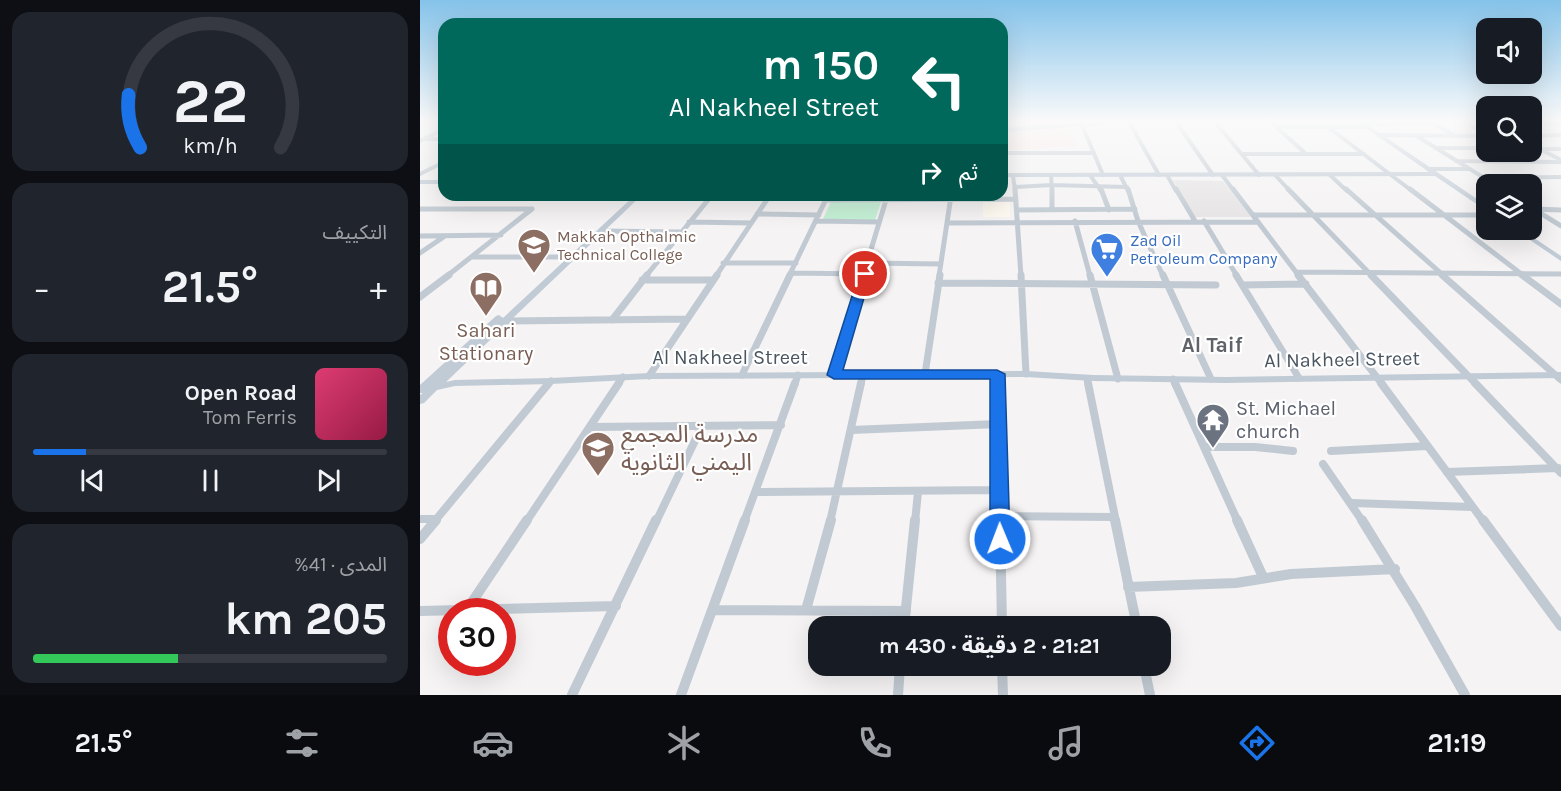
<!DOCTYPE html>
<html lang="ar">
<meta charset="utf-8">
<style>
:root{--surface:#171b24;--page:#20242c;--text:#f1f3f6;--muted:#9ea1a6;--line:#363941;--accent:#1a73e8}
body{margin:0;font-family:Karla,"Noto Sans Arabic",sans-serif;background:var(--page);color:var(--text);direction:rtl;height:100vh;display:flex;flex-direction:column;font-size:22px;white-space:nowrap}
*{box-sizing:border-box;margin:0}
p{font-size:20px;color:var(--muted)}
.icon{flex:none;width:33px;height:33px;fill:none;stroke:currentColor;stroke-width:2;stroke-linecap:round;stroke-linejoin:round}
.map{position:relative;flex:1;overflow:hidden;direction:ltr}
.details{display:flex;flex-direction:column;gap:12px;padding:12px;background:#0d0f14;width:420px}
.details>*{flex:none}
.top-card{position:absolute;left:18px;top:18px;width:570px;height:183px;border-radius:18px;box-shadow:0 6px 24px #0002;direction:rtl;background:#00695c;color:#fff;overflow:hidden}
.fabs{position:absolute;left:1056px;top:18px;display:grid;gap:12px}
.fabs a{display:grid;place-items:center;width:66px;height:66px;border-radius:12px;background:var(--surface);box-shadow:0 6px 24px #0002;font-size:30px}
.speed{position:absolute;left:18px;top:598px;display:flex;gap:12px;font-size:30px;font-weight:700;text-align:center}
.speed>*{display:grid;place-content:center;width:78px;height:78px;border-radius:50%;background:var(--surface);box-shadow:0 6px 24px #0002;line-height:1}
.speed .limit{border:9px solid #d22;background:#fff;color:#111}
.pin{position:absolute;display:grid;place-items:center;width:51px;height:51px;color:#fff;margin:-26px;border:3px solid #fff;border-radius:50%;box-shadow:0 2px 6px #0007}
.me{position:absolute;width:66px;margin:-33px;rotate:359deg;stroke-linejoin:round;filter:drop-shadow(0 0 4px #0008)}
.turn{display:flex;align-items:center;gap:21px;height:126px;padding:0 30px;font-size:27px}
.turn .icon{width:78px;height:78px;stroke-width:2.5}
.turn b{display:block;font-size:42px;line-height:51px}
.then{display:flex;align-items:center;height:57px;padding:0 30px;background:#0003;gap:12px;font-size:22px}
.big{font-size:45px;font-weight:700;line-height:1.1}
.details .widget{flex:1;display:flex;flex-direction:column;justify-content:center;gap:9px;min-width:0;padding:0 21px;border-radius:18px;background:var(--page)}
.details .dial{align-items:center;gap:0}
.dial svg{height:156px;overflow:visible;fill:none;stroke:var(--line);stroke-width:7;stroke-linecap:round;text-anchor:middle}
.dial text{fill:var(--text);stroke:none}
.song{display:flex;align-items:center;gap:18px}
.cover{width:72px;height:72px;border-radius:9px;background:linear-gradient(135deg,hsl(340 70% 55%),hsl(340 70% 35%))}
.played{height:6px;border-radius:3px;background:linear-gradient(90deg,var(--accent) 15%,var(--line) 15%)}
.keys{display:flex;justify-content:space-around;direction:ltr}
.heat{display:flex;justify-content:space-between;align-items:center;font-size:33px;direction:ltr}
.charge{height:9px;border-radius:4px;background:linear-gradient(90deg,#34c759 41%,var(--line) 0)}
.trip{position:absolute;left:388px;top:616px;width:363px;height:60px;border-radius:18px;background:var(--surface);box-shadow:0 6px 24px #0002;font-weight:700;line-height:60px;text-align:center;direction:rtl}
.tab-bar{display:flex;height:96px;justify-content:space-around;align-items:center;background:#090b0e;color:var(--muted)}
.tab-bar .icon{width:42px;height:42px}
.tab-bar .current{color:var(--accent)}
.tab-bar b{font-size:27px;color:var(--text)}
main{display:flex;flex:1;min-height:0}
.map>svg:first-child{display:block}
</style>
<main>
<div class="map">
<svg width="1141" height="695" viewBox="0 0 1141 695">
<rect width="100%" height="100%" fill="#f5f3f3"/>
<path fill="#fdf9ef" d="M563,202h27v15h-27z"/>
<path fill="#e6e4e5" d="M753,180l50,1 28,36h-57z"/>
<path fill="#fce8e6" d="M643,128l15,18 -68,4 -8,-15v-4z"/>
<path fill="#c3f1d5" d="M411,202h50l-6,18 -52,-1z"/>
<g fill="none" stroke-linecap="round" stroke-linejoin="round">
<path stroke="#c1cad2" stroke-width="4" d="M709,122l30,53
M756,122l37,53
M795,122l44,53
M851,122l35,32
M1011,122l21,12
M1045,122l21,12
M943,124l69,-1
M1112,124l29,-1
M662,125l21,50
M857,127h89
M908,127l84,64
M582,130l115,-8
M958,135l108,1
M995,135l79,49
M1112,136l29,-1
M6,139h18
M0,141l24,-12
M1112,145l29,15
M1015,148h51
M1123,149h18
M582,153h92
M823,154h121
M1036,161l105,1
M1008,169h40
M0,174l24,-12
M593,175l2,16
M631,175l1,16
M670,175l11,16
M700,175l8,16
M747,175l9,16
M802,175l12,16
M855,175l15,16
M910,175l17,16
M1063,178l78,-1
M595,187l36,-2 76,2"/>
<path stroke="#c1cad2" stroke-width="5" d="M595,189l6,87
M681,189l8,21
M708,189l10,32 25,55
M756,189l19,32
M813,189l66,87
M868,189l84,87
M926,189l98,87
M990,189l114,87
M406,200l190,-1
M1112,208l29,18
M0,209h112
M632,209v-20
M1114,209l27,1
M597,210l118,-1
M337,214l62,1
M834,215h232
M396,221l63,1
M655,221l15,55
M784,221l33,55
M269,222l61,1
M527,223l311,-1
M181,231l79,1
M0,236l81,-1
M0,253l25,-17
M53,257h93
M303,263h73
M447,263l74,1
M877,272l264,2
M371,273l74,1
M27,276l85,-67
M226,276l66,-81
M296,276l54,-81
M369,276l39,-81
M443,276l23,-76
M519,276l12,-80"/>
<path stroke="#c1cad2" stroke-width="7" d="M601,275l5,99
M670,275l28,104
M743,275l48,104
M816,275l63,103
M878,275l84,109
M951,275l105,109
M1022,275l119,105
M1102,275l39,29
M222,280h70
M518,283l278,2
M823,285l63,-1
M0,297l29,-22
M192,320l35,-45
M85,321l181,-2
M505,374l15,-99
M577,374v10
M322,375l48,-100
M414,375l30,-100
M229,376l68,-101
M667,379l1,5
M753,379l2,5
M128,384l3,-3
M198,384l5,-7
M375,384l3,-9
M441,384l2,-9"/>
<path stroke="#c1cad2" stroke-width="8" d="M577,383l3,139
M668,383l28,139
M755,383l63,139
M961,383l103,139
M1055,383l86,90
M170,427l191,-2
M431,430l147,-6
M784,447h51l38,4
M911,451l96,-5
M903,464l40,58
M1027,472l111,-4
M336,492l243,-2
M932,503l120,4
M580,516l114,1
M0,519h17
M14,522l115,-139
M106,522l93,-139
M236,522l46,-96
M324,522l51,-139
M410,522l31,-139
M495,522l3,-30"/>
<path stroke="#c1cad2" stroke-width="10" d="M580,520l2,107
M695,520l22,107
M817,520l26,57
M942,520l53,86 50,89
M1063,520l78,106
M0,539l16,-19
M708,587l108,-4 55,-9 104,-5
M294,610l192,1
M386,610l25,-90
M0,611l196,-5
M46,611l61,-91
M484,627l11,-107
M582,666l1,29
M724,666l6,29
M152,695l84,-175
M261,695l64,-175
M478,695l2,-29"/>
<path fill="#c1cbd6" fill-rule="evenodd" d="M937,122h6l123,83v5l-2,-1 -49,-33 -433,1v-4l427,-1z
M0,180h24v4h-24z
M215,195h7l-196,187 9,-2 96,-2 98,-5 377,-2 67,4 133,2 335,-5v6l-335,5 -133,-2 -67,-4 -377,2 -98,5 -96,2 -18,4 -13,13 -4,1v-9l3,-2h-3v-8l76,-69 3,-1 4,3z
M1095,230h7l39,26v5z"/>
</g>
<linearGradient id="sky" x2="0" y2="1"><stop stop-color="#85c3ea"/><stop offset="0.55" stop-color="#fafafa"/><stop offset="1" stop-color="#fafafa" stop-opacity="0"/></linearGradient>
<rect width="1141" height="220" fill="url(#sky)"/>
<path fill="#1a73e8" stroke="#114b97" stroke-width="1.5" d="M445,270l6,4 -28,96h154l8,4 5,165 -3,5 -7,3 -7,-3 -3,-5v-160h-156l-7,-4 32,-101z"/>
<defs>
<g id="university-pin" transform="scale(1.725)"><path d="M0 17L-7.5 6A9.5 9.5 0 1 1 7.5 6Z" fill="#8d6e63" stroke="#fff"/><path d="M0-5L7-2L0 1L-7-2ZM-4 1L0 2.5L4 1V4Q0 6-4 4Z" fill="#fff"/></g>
<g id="supermarket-pin" transform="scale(1.725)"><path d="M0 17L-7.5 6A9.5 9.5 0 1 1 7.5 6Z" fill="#3f7fe0" stroke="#fff"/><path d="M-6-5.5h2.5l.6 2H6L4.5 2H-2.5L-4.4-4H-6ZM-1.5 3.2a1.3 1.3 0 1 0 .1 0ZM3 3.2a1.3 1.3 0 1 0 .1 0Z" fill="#fff"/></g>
<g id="library-pin" transform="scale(1.725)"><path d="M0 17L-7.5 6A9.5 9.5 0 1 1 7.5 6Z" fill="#8d6e63" stroke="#fff"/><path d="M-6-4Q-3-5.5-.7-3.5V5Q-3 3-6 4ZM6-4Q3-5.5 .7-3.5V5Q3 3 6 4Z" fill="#fff"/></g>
<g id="temple-pin" transform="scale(1.725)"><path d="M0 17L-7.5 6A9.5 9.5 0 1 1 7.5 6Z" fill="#6b7280" stroke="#fff"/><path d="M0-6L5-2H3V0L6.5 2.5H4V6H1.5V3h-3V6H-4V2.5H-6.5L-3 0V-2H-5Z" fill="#fff"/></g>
<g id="school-pin" transform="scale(1.725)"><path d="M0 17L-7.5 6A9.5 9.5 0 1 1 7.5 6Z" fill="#8d6e63" stroke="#fff"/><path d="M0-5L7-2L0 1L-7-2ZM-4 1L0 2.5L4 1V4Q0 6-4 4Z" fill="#fff"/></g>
</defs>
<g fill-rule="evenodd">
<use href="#university-pin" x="114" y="245"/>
<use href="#supermarket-pin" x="687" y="249"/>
<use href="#library-pin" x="66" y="288"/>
<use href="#temple-pin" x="793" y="420"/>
<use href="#school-pin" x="178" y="448"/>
</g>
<g text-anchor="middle" stroke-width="4.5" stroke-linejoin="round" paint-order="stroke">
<g font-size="16" fill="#785e54" stroke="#fff" text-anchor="start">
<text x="137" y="242">Makkah Opthalmic<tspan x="137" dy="18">Technical College</tspan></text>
</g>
<g font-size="16" fill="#366cbe" stroke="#fff" text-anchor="start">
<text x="710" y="246">Zad Oil<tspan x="710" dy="18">Petroleum Company</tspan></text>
</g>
<g font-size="20" fill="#785e54" stroke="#fff">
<text x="66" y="337">Sahari<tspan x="66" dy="23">Stationary</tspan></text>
</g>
<g font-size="20" fill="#4a5661" stroke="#fff">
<text x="310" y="364">Al Nakheel Street</text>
<text transform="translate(922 359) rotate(-1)" y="7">Al Nakheel Street</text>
</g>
<g font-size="20" fill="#5b616d" stroke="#fff" text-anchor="start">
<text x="816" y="415">St. Michael<tspan x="816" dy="23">church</tspan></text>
</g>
<g font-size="21" font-weight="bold" fill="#5f6368" stroke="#fff">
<text x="792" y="352">Al Taif</text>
</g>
<g font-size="24" fill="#785e54" stroke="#fff" text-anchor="start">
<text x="201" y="442">مدرسة المجمع<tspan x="201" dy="28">اليمني الثانوية</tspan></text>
</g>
</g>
</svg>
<div class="fabs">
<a><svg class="icon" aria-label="sound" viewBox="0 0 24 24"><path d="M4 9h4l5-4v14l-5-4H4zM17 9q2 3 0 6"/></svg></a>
<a><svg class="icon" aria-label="search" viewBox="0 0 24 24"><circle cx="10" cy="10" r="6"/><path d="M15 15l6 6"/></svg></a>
<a><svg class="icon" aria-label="layers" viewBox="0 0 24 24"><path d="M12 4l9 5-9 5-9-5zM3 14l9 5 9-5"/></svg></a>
</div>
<div class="speed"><div class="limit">30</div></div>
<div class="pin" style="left:445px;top:274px;background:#d93025"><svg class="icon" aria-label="arrive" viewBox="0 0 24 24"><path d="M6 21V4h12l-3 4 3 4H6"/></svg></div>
<svg class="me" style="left:580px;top:539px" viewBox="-20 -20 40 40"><circle r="17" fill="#1a73e8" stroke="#fff" stroke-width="3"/><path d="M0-11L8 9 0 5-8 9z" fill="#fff"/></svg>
<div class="trip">21:21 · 2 دقيقة · 430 m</div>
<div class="top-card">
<div class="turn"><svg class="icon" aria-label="left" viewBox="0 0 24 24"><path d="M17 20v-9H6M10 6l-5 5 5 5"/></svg><div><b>150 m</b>Al Nakheel Street</div></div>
<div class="then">ثم<svg class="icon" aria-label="right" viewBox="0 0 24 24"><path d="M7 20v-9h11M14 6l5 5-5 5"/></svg></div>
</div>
</div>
<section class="details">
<div class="widget dial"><svg viewBox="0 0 100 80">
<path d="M14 69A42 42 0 1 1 86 69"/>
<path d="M14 69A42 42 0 0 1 8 42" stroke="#1a73e8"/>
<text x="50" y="56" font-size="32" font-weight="700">22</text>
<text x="50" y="72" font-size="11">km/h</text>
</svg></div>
<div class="widget"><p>التكييف</p>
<div class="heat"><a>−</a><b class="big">21.5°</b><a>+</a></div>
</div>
<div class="widget">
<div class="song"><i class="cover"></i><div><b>Open Road</b><p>Tom Ferris</p></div></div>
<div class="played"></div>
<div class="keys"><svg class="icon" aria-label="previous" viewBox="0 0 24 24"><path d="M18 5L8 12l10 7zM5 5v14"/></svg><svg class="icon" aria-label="pause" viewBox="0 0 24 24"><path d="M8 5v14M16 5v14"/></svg><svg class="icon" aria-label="next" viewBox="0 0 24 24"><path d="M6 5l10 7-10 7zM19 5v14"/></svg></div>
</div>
<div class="widget"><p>المدى · 41%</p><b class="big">205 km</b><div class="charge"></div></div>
</section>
</main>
<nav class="tab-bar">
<b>21:19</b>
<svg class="icon current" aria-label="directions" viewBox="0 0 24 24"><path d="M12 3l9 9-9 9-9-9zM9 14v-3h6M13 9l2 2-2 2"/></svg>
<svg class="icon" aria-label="music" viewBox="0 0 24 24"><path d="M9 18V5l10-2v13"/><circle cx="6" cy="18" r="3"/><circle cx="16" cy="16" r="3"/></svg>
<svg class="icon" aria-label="phone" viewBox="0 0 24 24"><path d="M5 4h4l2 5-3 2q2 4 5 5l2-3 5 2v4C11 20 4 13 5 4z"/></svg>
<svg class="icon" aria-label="climate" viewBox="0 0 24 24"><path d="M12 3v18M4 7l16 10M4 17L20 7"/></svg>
<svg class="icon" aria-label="car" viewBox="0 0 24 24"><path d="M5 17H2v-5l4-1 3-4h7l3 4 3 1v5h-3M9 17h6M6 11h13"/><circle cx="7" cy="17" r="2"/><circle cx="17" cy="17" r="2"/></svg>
<svg class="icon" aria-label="filters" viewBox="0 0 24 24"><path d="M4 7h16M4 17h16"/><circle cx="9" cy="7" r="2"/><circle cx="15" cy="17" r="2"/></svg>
<b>21.5°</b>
</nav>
